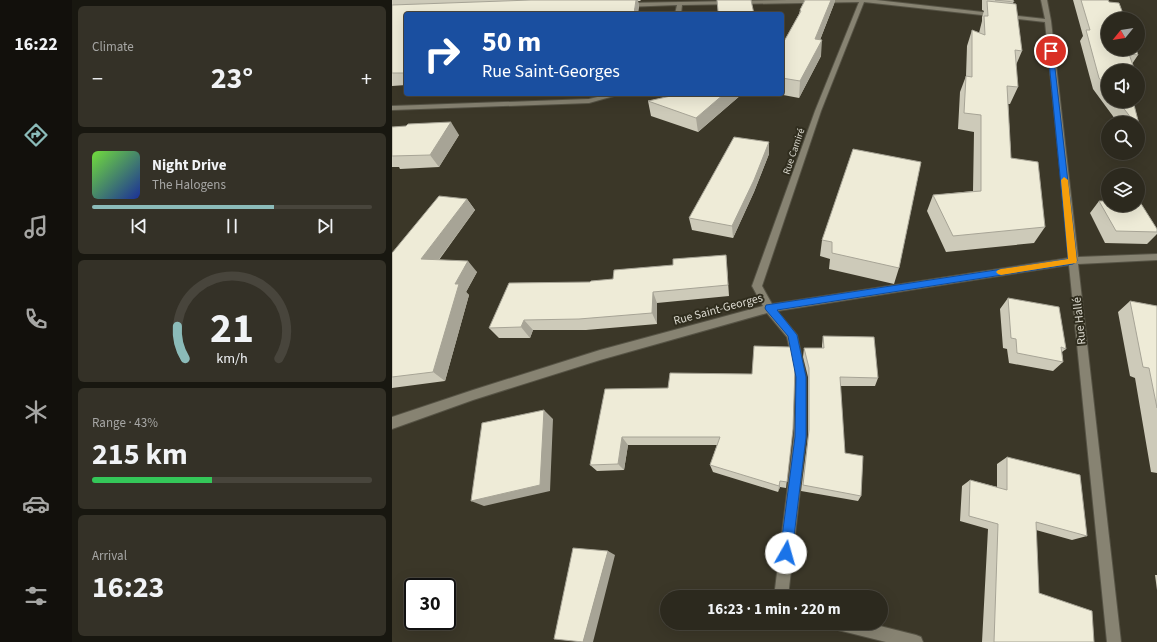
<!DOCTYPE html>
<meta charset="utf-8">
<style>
:root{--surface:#2c291e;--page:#343127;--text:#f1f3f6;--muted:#a6a6a4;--line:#48453c;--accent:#8bbbb9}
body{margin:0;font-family:"Source Sans 3",sans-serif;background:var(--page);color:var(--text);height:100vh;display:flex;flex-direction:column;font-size:15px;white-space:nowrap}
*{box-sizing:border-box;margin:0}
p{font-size:13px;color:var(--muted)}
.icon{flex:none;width:22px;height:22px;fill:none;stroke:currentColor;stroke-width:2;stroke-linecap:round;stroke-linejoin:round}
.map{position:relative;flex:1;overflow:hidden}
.sheet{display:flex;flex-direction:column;gap:6px;padding:6px;background:#181710;width:320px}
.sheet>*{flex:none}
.banner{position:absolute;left:12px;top:12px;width:380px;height:84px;border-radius:4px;box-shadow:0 4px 16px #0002,0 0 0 1px var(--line);background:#1a4fa0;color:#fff;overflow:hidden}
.needle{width:26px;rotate:240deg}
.controls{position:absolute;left:709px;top:12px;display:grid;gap:8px}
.controls a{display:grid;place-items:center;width:44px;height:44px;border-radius:50%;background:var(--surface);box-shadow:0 4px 16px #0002,0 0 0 1px var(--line);font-size:20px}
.speed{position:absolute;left:12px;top:578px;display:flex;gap:8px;font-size:20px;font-weight:700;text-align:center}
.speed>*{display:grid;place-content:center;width:52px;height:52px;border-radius:50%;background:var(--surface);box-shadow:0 4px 16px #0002,0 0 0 1px var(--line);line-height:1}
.speed .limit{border:2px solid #111;border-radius:6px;background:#fff;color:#111}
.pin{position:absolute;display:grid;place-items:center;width:34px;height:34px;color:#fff;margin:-17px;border:2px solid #fff;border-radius:50%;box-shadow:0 1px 4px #0007}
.me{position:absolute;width:44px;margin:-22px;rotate:7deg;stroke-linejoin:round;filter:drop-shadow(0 0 3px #0008)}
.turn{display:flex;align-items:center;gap:14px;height:84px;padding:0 12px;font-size:18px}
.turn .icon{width:52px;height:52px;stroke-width:2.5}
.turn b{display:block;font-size:28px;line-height:34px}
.big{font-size:30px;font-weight:700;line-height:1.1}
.sheet .widget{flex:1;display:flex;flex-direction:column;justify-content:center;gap:6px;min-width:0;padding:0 14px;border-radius:6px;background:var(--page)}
.sheet .dial{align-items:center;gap:0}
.dial svg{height:104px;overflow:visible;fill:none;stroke:var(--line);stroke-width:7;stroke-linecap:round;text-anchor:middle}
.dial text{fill:var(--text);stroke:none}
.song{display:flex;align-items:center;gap:12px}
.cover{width:48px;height:48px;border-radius:6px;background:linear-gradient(135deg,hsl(100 70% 55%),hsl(230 70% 35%))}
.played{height:4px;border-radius:2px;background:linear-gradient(90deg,var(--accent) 65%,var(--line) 65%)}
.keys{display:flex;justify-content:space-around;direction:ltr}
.heat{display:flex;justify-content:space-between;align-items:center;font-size:22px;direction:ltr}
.charge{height:6px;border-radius:3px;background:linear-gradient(90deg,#34c759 43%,var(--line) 0)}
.trip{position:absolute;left:268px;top:590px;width:228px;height:40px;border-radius:20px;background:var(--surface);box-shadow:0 4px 16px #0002,0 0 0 1px var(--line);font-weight:700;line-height:40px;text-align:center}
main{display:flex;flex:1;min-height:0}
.tab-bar{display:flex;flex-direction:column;width:72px;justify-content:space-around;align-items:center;background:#12100c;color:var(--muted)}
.tab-bar .icon{width:28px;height:28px}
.tab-bar .on{color:var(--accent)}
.tab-bar b{font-size:18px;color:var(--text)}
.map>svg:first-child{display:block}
</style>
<main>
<nav class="tab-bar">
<b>16:22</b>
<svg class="icon on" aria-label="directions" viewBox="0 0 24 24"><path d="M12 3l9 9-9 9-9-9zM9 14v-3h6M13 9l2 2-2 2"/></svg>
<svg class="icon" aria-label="music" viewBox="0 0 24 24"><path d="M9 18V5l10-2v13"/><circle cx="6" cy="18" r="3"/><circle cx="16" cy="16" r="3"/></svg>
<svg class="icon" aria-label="phone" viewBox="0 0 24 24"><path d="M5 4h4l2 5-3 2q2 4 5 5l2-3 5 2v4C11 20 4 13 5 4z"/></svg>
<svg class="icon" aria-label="climate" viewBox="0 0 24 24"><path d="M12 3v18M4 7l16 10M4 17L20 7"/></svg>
<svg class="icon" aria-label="car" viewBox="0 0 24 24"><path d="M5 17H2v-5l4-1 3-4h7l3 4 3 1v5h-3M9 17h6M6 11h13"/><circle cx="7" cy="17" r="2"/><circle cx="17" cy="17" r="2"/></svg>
<svg class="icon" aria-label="filters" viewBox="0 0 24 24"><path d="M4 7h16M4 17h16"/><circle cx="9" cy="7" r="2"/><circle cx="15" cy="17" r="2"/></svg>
</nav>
<section class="sheet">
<div class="widget"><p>Climate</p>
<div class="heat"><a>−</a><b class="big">23°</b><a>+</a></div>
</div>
<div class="widget">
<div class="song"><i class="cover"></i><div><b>Night Drive</b><p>The Halogens</p></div></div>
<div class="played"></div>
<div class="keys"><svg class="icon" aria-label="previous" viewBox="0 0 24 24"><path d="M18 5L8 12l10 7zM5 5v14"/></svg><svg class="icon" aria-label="pause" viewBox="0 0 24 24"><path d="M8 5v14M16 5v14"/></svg><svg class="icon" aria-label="next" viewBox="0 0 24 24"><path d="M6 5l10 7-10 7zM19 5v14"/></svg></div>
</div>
<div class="widget dial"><svg viewBox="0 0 100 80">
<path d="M14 69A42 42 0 1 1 86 69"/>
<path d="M14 69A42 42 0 0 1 8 44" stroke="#8bbbb9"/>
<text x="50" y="56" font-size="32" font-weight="700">21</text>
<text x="50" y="72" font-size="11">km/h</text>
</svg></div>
<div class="widget"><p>Range · 43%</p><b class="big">215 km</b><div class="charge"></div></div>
<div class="widget"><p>Arrival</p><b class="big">16:23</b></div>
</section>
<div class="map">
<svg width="765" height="642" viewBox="0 0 765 642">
<rect width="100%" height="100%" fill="#3b3728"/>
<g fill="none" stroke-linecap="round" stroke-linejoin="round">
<g stroke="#565345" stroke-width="2">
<path id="minor" d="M396,0h88l169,19 -4,-19h6l4,21 27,236 79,-3v6l-79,4 43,378h-14l-38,-377 -292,46 20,24 9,42v60l-18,160h-14l20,-160 2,-60 -9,-40 -20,-24 -167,47 -127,40 -81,29v-12l81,-27 127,-40 163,-44 -11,-20 63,-175 44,-109 -177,3 -1,9h-6l2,-9 -52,2 -3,-2 3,-2zM472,2l181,20 24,236 -297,46 -10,-18 59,-175z
M218,94h11l-32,9 -197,7v-4l197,-7z
M439,623h37l48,12 5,2 2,5h-37l-48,-12 -5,-2z"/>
</g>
<use href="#minor" fill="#878372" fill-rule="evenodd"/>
</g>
<path fill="#cdcab9" d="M0,0h249l-1,1h-2l1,7 -233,6v71l-14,1z
M413,0h30l-1,4 -14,36 1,16 -22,42 -21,-4h4v-49l17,-31 1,-4z
M590,0h31v4l9,47 -6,14 2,22 -8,17h-2l3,54 34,69 -11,16 -88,9 -19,-41 6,-16 40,-4 1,-59 -16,-3 2,-37 6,-16 1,-30 5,-16 7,3 3,-12v-4l2,-6 -2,-1z
M681,0h35l30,55 -6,9 -24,7v30h30l-3,4h-1l6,23 -2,3v-8h-20l-25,-34 -13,-48 3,-5z
M746,80l5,13 -5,8z
M288,94h62l-44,38 -47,-16 -3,-15z
M0,127l67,8 -20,32 -39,2 -1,-2h-7z
M377,142v12l-15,38 -21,46 -41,-8 -3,-12z
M529,162l-22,106 -5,16 -65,-15 1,-10 -10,-3 2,-16z
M75,199l8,11 -36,50 38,12 -11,20 3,3 -24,86 -53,7v-135z
M707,201l58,28v5l-10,10 -42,-1 -15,-30z
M334,255l1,11 2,30 -72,7v21l-71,6h-53l-3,8h-31l-10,-10 101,-46 23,-3 60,-14z
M616,298l58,51 -4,3 1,10 -10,9 -44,-8 -2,-14 -4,-1 -3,-39z
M738,301l27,5v167l-6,-1 -16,-94 -5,-2 -12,-64z
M431,336l55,42 -3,8h-35l5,67 16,43 -3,5 -57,-10 7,-54v-60l-5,-20 1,-9h18v-3z
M276,388l124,49 -6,51 -6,-1 -2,5 -65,-20 -3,-7 7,-20h-89l-4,25 -27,1 -7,-6z
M615,457l80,79 -15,4 -36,-10 3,63 55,49h-112l6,-113 -28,-8 2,-35 8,-6 27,7v-23z
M763,575h2v15z"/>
<path fill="#a7a496" d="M244,0h2l1,8 -1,6h-4z
M439,0h4l-1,4 -20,51 8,-15 -1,16 -22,42 1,-17 15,-42z
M332,94h18l-44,38 -2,-14z
M59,122l8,13 -20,32 -9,-12z
M377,142v12l-15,38 -21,46 -1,-12z
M75,199l8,11 -44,60 -10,-11z
M76,261l9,11 -11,20 3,3 -24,86 -12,-9 22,-88z
M261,292l4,11v21l-5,-11z
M132,320l9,10 -3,8 -9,-11z
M152,410l9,9 -3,72 -66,15 -13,-5z
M230,437l6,8 -4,25 -6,-6z
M388,481v6l-2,5 1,-6z
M216,551l7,4 -22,87h-10z"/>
<path fill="#eeebd7" stroke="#a7a496" d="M139,0h105l-2,14h-228v59h-14v-68z
M325,0h34l3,14h-38l2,-3z
M413,0h26l-16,39 7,1 -22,41 -18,-3v-33l19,-34 -1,-1z
M603,0h18l1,2z
M689,0h27l1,2 10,1 6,16h-17v30h28l2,6 -9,-1 6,17h-27v18l-9,-11 -13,-48h4z
M595,1l29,3 6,47 -7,-1 3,37 -11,-1 4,72 27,4 7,65 -92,9 -20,-41 48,-4v-76l-17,-2 2,-37 6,1v-47l13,5 -1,-19h4z
M746,80l5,13h-5z
M288,94h44l-28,24 -48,-17z
M726,101h15l7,27 -2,-2v-3h-3z
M59,122l-21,33 -38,1v-29l14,-1 2,-2z
M342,137l35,5 -15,38 -22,46 -43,-8z
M461,149l68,13 -22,106 -67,-15v-11l-10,-2z
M47,196l28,3 -46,60 47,2 -13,23h4l-26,88 -41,5v-124z
M707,201h9v4h30v-4l2,1 17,27v3l-41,-1z
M334,255l2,30 -75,7 -1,21 -73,6 -55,1 -3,7 -32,1 20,-45 81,-1 1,-1 22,-2 1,-9 59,-5v-6z
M616,298l51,9 7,42 -5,-2 2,15 -46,-9 -1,-14 -5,-1z
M738,301l27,5v102l-8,-40 -6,-1z
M431,336l51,1 4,41 -38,-1 5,76 18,3 -2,40 -58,-11 6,-55v-62l-5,-20h20z
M362,346l37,1 4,21 -2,61 -6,53 -7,-1 -1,5 -69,-21 10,-28h-98l-4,27 -28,1 15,-76 63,-1 2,-15 82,1z
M152,410l-4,75 -69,16 11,-78z
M615,457l73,18 7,61 -51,-14 3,71 53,18 2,31h-100l4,-118 -29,-8 1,-36 37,10z
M181,548l35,3 -25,91 -29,-3z"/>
<path fill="#1a73e8" stroke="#114b97" d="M659,49l2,2 24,210 -4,3 -296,46 20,25 9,42v60l-14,116 -1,5 -5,1 -4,-1 -2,-5 15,-116 1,-60 -8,-41 -22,-26 -1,-2 1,-3 302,-46 -20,-208z"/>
<path fill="#f59e0b" d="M672,177l4,3 9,81 -1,2 -75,12 -3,-1 -2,-2 2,-2 3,-1 67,-10 -7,-79z"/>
<g text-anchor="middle" stroke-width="4" stroke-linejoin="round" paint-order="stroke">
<g font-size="10" fill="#dbd9cf" stroke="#302d1e">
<text transform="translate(401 151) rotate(-71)" y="4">Rue Camiré</text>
</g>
<g font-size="12" fill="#dbd9cf" stroke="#302d1e">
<text transform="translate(326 309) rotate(-15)" y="4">Rue Saint-Georges</text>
<text transform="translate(687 321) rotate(-96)" y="4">Rue Hallé</text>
</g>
</g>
</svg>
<div class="controls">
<a><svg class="needle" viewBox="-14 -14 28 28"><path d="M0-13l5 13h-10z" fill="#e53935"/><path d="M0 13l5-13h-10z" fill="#a6a6a4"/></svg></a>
<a><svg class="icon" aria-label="sound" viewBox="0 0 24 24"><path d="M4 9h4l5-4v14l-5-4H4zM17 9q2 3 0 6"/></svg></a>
<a><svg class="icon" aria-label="search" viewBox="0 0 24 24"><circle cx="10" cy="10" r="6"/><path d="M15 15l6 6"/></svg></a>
<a><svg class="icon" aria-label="layers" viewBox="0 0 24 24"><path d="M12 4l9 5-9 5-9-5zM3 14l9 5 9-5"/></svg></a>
</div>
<div class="speed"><div class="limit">30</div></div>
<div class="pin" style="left:659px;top:51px;background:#d93025"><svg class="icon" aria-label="arrive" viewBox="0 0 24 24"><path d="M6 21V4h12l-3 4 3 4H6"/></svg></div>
<svg class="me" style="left:394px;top:553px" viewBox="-20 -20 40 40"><circle r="19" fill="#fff"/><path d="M0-13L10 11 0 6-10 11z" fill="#1a73e8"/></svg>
<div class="trip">16:23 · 1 min · 220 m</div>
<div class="banner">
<div class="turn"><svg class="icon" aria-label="right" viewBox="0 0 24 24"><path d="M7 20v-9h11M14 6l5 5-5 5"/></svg><div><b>50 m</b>Rue Saint-Georges</div></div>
</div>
</div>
</main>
